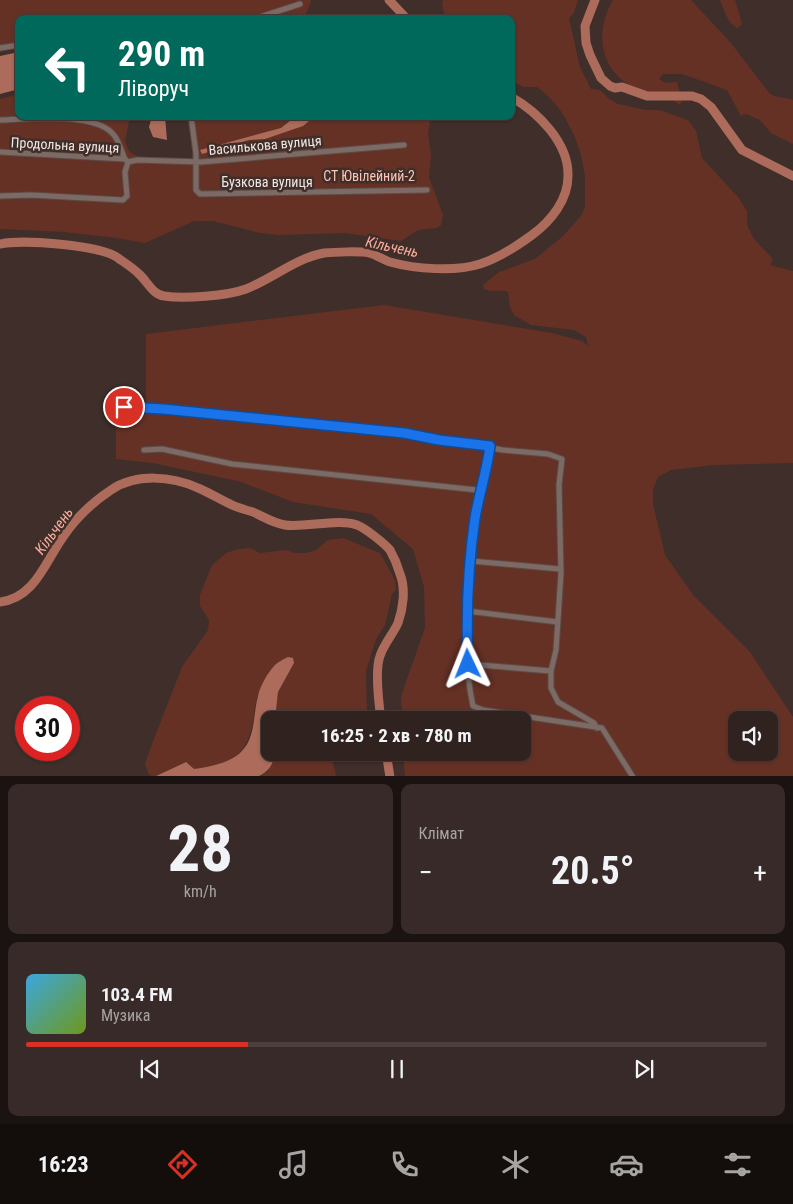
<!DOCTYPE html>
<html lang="uk">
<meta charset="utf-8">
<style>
:root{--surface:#2f221f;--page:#372a28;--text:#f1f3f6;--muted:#a7a4a4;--line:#4a3f3d;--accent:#d93025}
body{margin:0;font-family:"Roboto Condensed",sans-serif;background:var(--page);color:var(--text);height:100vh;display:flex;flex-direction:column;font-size:19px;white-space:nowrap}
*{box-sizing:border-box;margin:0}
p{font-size:16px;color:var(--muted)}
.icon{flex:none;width:28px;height:28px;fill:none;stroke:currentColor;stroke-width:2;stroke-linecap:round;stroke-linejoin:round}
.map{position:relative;height:776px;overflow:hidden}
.panel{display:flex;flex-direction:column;gap:8px;padding:8px;background:#1a1311;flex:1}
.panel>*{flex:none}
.guide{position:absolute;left:15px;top:15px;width:500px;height:105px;border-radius:10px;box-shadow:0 1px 4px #0004,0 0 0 1px var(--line);background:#00695c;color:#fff;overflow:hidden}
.buttons{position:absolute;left:728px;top:711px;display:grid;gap:10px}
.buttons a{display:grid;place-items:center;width:50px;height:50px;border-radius:10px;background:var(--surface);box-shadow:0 1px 4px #0004,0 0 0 1px var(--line);font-size:25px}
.speed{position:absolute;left:15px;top:696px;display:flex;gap:10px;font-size:25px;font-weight:700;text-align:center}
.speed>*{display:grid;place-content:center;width:65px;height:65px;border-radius:50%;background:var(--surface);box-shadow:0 1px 4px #0004,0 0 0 1px var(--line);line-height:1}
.speed .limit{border:8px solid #d22;background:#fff;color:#111}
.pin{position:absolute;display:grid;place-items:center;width:42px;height:42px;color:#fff;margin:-21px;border:2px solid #fff;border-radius:50%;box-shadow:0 1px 5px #0007}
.me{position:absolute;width:55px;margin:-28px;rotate:358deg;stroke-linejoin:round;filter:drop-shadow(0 0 4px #0008)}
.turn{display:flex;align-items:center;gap:18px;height:105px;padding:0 20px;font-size:22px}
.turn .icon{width:65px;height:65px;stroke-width:2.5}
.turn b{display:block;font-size:35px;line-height:42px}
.big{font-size:38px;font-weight:700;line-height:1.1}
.panel .tile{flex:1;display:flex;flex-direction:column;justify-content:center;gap:8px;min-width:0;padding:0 18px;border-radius:10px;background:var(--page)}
.panel .dial{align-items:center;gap:0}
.dial b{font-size:65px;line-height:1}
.song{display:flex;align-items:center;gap:15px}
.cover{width:60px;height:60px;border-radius:8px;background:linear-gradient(135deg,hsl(200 70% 55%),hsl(80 70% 35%))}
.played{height:5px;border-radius:2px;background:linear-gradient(90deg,var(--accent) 30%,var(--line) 30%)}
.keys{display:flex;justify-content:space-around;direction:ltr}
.heat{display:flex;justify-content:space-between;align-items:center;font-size:28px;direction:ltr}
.panel .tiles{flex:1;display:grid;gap:8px;grid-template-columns:1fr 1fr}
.tile:last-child{grid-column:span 2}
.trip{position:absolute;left:261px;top:711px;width:270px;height:50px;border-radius:10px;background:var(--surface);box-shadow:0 1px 4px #0004,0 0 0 1px var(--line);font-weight:700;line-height:50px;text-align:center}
.dock{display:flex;height:80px;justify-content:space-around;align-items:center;background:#130e0c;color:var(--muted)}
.dock .icon{width:35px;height:35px}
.dock .active{color:var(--accent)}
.dock b{font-size:22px;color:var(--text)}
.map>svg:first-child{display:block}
</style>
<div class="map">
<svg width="793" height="777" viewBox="0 0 793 777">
<rect width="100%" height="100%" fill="#3f2e29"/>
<path fill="#663125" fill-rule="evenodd" d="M0,0h310l1,1 -7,18h-285v28l-19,5z
M443,0h135l-4,13 -5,5 11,49 11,22 9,1 8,8 10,6 28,6h13l29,10 8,11 6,27 36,39 9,14v14l7,14 19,20 -3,6 23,6v192l-79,2 -43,5 -13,7 -5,13v14l12,51 29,41 56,56 43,65v59h-388l-2,-23 119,-1v-32h-120l-1,-24 24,-68 -1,-41 -11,-38 -42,-35 -78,-12 -55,-21 -86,-18 -36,-4v-52l30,-6v-67l238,-29 168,28 30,8 6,5 -2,-9 -12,-7 -43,-5 -17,-10 -4,-8 -2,-15c-8,-3 -16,1 -24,-3l-1,-4 16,-13 36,-13 28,-23 18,-20 4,-9v-31l-4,-21 -6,-18 -11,-21 -6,-9 -11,-12 -10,-8h-14l-12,-7v-61h-65l-4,-14zM736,720h33v32h-33z
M613,0h78l40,43 39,51c6,4 15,3 23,6v44l-22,-11 -11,-13 -14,-6 -5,2 -14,-26 -45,-16h-19l-4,5 6,4 12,-1 5,20 -3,3 -13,-12c-54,2 -80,-47 -53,-93z
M720,0h15l7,24 -4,4c-10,-3 -14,-19 -18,-28z
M19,94v22h105l5,5 -4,20 4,10 9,6 55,2 -4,-36 -3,-7h245l-3,17 3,22 -2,22 14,38 -2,10 -4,3 -19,2 -17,11 -56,-8 -66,2 -19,-2 -47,-12h-19l-49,22 -28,-5 -53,-6 -64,-3v-130z
M343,538l37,15 15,27 1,10 -4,4 -7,31 -9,14 -10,32 1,49h-92l3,-28 16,-29c-11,10 -26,19 -35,31 -4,5 -4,16 -5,22 -7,42 -21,46 -60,54l-9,-8 -29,14h-5l-3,-3 -3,-10 10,-27 27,-69 26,-37 1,-10 -9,-14v-11l12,-30 14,-12 12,-4 12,-1 10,5 26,-3 9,3h11l10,-3 12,-10z
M274,752l56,1 6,21 -1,3h-76l9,-6z"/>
<path fill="#ac6b5b" d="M19,52v37l-19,5v-38z
M152,116h13l2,24 -14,-3 -4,-10z
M296,116h19l-12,10 -38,13 -16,1 -47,14 -2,-4 81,-22z
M288,657l5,1 1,5 -16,29 -3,28h-5v32l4,1c0,11 -5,18 -15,23h-103l30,-14 8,7c15,-2 36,-6 47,-17 15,-14 12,-39 17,-56 2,-10 10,-24 17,-31 3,-3 9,-6 13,-8z"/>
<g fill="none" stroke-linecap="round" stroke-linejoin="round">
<path stroke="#ac6b5b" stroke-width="9" d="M389,0l18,19
M595,0l-10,26 1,17 4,12 11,23 9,8 5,2 7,-1 25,9h45l9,3 10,8 31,43 51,26
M0,244c21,-5 101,1 118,14 7,5 15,10 21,16 8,7 14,21 25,22 20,3 63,0 82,-7 26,-10 50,-31 78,-36 10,-1 37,-2 45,0 8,2 14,7 21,9 25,7 65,10 90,2 19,-6 37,-18 52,-29 19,-14 36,-35 36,-59 1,-33 -30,-64 -57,-79
M0,602c35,-4 45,-40 63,-65 12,-18 30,-35 48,-47 25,-17 61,-14 87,-2 12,5 23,12 34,17 7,3 14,5 21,7 11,5 20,11 32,13 20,3 53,-7 72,0 8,3 27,18 33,25 4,7 8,17 10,24 6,15 3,35 -2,49 -5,11 -14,21 -18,33 -5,13 -1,49 1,64
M386,752l4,25"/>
<g stroke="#5a4c48" stroke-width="7">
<path id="street" d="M254,19l46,-15
M0,48l19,-3
M191,116l5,37v37l4,4 227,-4
M0,120c27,-1 94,-8 113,14 6,6 8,17 12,25
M0,152l125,7 1,1
M128,162l9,-2 64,2 203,-17
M0,196l31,-1 92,5 4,-4 -2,-24 3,-10
M124,407l39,2 241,24 99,17 45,4 14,5 -3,26 2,88 -5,77 -5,21v17l7,14 36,21 3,5
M144,450l18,-1 70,15 245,26 3,2v6c-7,28 -9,56 -11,85 -2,41 -5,82 4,123l10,4 119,18 31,49
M480,492l10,-46
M471,561l89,8
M467,611l91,11
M468,664l83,7"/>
</g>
<use href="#street" stroke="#7d6a64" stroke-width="5"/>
</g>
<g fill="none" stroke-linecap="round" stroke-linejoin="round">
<g stroke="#114b97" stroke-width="12">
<path id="route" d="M124,407l39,2 241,24 35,7 51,6c-3,25 -11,48 -15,72 -7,47 -9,97 -7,146"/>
</g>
<use href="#route" stroke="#1a73e8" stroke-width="9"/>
</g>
<g text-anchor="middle" stroke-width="5" stroke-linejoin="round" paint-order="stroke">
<g font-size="14" fill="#f2e6e3" stroke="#3f2e29">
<text transform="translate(65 145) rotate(3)" y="5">Продольна вулиця</text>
<text transform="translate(265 145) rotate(-5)" y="5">Василькова вулиця</text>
<text x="267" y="187">Бузкова вулиця</text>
</g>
<g font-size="14" fill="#fec4b5" stroke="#3f2e29">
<text x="369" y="181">СT Ювілейний-2</text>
</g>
<g font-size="15" font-style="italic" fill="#faae9b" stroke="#3f2e29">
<text transform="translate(392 247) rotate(12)" y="5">Кільчень</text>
<text transform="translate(54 531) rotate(-54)" y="5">Кільчень</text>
</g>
</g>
</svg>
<div class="buttons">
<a><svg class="icon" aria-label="sound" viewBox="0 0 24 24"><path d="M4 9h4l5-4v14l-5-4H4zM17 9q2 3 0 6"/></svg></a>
</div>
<div class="speed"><div class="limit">30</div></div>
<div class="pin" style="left:124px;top:407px;background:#d93025"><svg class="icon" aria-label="arrive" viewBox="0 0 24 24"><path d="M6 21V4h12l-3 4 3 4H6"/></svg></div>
<svg class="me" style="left:468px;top:664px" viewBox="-20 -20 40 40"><path d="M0-17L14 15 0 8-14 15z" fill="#1a73e8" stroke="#fff" stroke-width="4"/></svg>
<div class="trip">16:25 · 2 хв · 780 m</div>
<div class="guide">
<div class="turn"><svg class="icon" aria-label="left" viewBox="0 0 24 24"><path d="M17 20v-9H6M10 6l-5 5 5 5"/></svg><div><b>290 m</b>Ліворуч</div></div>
</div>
</div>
<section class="panel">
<div class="tiles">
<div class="tile dial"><b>28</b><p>km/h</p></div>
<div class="tile"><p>Клімат</p>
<div class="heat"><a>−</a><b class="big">20.5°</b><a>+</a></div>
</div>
<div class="tile">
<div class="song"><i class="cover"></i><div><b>103.4 FM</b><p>Музика</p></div></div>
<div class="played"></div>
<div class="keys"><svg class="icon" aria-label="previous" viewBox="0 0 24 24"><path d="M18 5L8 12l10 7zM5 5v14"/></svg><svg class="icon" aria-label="pause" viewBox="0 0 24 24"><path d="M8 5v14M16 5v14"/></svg><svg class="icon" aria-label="next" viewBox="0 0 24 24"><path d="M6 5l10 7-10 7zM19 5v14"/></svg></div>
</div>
</div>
</section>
<nav class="dock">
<b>16:23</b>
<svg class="icon active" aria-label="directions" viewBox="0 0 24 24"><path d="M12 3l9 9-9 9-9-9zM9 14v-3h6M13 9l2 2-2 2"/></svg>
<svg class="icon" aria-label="music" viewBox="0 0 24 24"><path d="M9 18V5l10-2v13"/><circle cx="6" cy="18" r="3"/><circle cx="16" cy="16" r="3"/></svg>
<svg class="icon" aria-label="phone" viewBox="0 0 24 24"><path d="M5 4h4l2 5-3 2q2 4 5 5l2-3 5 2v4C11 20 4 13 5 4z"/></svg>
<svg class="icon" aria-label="climate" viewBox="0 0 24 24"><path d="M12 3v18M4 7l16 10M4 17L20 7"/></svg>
<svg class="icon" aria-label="car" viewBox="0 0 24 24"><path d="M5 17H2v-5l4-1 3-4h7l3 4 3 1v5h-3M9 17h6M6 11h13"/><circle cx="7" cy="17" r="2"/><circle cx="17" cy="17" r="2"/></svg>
<svg class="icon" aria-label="filters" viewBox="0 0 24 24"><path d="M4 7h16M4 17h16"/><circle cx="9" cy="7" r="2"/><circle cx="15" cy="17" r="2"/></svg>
</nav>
